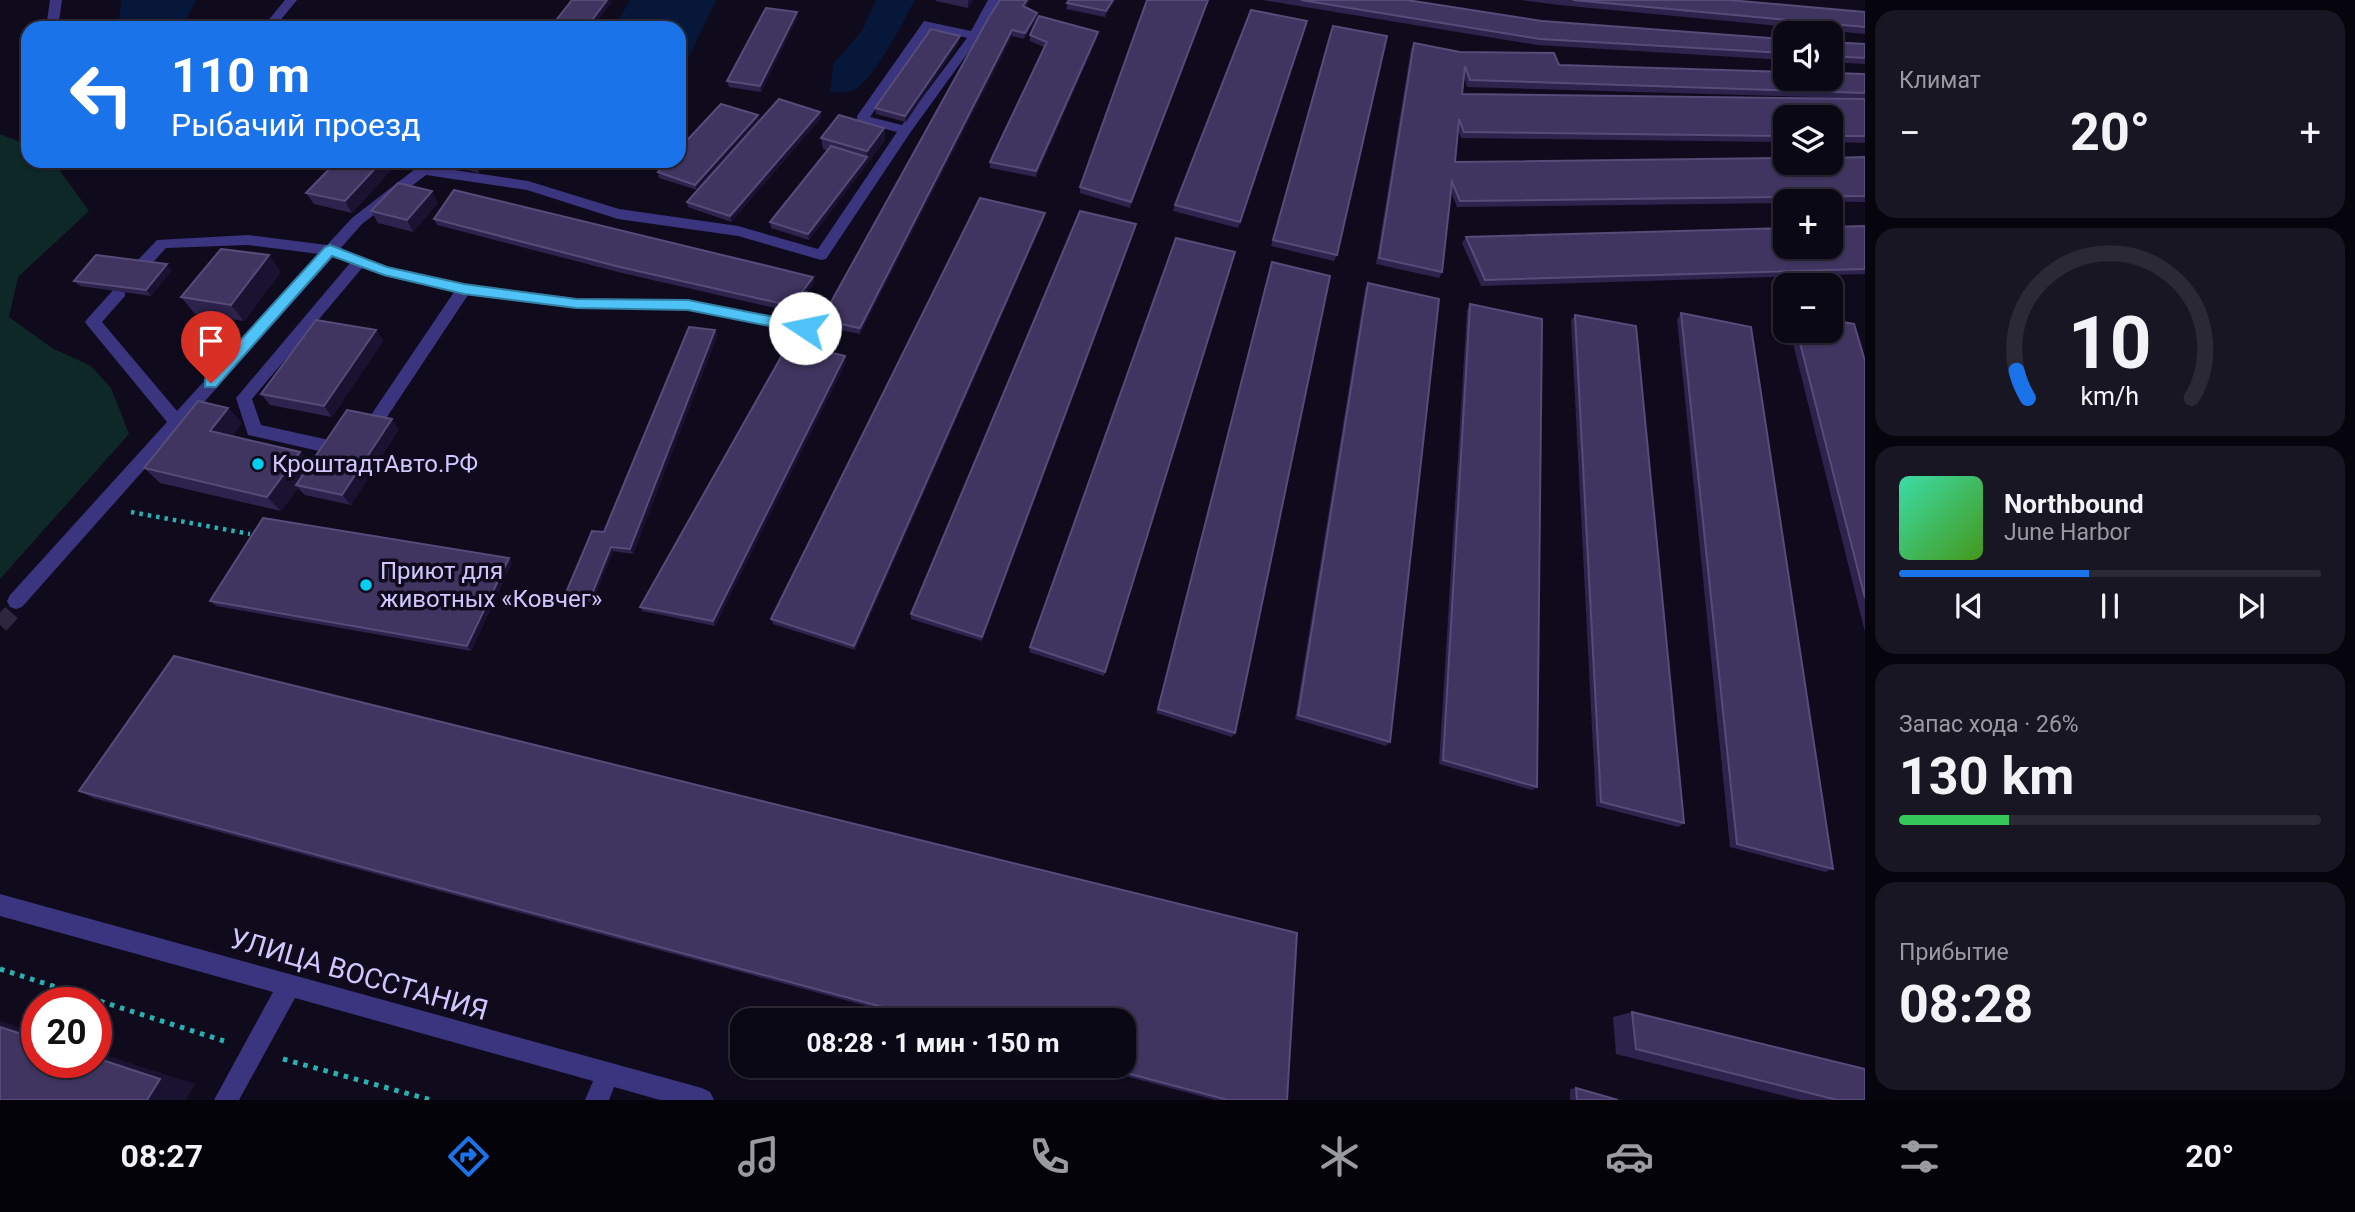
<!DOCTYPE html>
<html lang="ru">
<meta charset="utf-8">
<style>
:root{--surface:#0b0816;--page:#191623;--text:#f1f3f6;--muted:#9a9aa1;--line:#2b2935;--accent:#1a73e8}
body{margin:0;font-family:Roboto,sans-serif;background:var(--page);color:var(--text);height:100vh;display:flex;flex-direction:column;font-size:26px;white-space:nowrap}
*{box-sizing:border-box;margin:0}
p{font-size:23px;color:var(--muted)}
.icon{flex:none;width:38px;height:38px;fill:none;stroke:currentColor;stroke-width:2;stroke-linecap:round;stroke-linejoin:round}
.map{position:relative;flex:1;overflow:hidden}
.side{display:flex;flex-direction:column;gap:10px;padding:10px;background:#06040c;width:490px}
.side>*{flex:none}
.banner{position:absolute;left:21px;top:21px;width:665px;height:147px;border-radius:21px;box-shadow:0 2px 5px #0004,0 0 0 2px var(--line);background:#1a73e8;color:#fff;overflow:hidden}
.fabs{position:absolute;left:1773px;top:21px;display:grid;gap:14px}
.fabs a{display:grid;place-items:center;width:70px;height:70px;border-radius:14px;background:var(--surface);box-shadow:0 2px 5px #0004,0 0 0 2px var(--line);font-size:35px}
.speed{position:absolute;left:21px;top:987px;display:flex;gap:14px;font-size:35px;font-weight:700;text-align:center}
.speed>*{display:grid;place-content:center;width:91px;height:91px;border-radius:50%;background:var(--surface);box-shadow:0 2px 5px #0004,0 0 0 2px var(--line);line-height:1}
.speed .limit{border:10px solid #d22;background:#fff;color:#111}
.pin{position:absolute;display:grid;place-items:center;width:60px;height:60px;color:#fff;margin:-72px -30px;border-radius:50% 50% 50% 0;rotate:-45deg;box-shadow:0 0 7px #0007}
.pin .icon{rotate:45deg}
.me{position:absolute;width:77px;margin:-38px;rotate:281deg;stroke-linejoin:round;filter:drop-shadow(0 0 5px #0008)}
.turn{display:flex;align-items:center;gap:24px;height:147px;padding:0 35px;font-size:32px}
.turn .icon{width:91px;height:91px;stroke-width:2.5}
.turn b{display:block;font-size:49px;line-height:60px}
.big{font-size:52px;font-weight:700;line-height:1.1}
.side .tile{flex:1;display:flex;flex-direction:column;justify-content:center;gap:10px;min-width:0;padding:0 24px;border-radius:21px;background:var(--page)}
.side .dial{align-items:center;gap:0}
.dial svg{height:182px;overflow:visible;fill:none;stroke:var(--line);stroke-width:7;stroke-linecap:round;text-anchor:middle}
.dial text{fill:var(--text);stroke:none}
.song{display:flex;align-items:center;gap:21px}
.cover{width:84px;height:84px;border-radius:10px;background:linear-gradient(135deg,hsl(160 70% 55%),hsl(100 70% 35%))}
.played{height:7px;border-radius:4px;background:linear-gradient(90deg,var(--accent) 45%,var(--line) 45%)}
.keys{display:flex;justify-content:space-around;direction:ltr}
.heat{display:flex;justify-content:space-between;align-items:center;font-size:38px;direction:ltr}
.charge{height:10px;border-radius:5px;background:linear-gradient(90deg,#34c759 26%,var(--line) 0)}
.trip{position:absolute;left:730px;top:1008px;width:406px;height:70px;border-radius:21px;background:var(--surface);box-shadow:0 2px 5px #0004,0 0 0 2px var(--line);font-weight:700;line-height:70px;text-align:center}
.tabs{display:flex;height:112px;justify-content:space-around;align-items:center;background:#040309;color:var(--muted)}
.tabs .icon{width:49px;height:49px}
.tabs .current{color:var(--accent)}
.tabs b{font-size:32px;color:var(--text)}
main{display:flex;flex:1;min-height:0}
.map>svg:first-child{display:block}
</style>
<main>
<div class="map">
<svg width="1865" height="1100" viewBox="0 0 1865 1100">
<rect width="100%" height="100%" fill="#0f0b1d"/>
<path fill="#0e2727" d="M0,134l28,11v16h25l36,50 -71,66 -9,40 43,31 39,18 20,22 18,46 -129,145z"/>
<path fill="#07173a" d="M121,0h75l-14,28h-64z
M630,0h86l-37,79v-51h-65z
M876,0h39c-11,20 -42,83 -63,91 -6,2 -16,1 -22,1l3,-28 29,-33z"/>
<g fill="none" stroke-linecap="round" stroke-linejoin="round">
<path stroke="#2c273f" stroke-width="17" stroke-dasharray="17 8" stroke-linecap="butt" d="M0,625l13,-14"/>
<path stroke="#29b1af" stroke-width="4.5" stroke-dasharray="3.5 5" stroke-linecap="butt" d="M131,512l119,22"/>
<path stroke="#29b1af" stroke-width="5" stroke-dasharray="4.5 6" stroke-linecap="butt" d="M0,969l224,72
M283,1059l148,41"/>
<path fill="#3b347e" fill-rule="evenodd" d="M50,0h12l-4,28h-12z
M285,0h12l-23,28h-12z
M988,0h12l-20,36 -70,97 -84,126 -5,1 -83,-24 -120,-17 -91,-29 -101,-15 -64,49 -22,25 47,18 77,17 112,14 112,2 117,22 8,6 -3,4 -5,2 -117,-24 -112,-2 -108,-13 -83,125h-12l-2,-4 2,-4 81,-120 -70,-16 -22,-8 -110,131 9,26 68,15 2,5 -2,5 -6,2 -75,-17 -12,-37 114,-135 -17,-6 -311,350 -6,2 -6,-2 -3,-6 3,-6 157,-173 -79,-96 -3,-4 3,-4 27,-30h10v8l-23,26 75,89 142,-157 -71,-9 -82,3 -20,22h-10v-8l21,-22 91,-5 79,10 25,-27 63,-49 -5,-8h14l3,5 101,15 91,28 119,17 80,23 79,-117 -40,-10v-6l67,-95 47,10zM931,28l36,10 -65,87 -32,-8z
M0,894l702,194 8,4 4,8h-54l-46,-13 -5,13h-24l8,-19 -298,-83 -56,102h-25l59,-108 -273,-76z"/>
</g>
<path fill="#2d234c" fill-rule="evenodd" d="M936,0h37l-5,8 -32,-7z
M1000,0h30l-5,8 11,11 -12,20 -12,-3 -152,298 -39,-8v-6z
M1069,0h46l-10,17 -39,-8z
M1209,0l-79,208 -50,-15v-6z
M1262,0h145l135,21 243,18v21l-248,-15z
M1521,0h208l136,12v22l-306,-29z
M797,12v6l-36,74 -32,-5 -2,-6z
M1307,21l-69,207 -65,-17 2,-6z
M1098,32l-1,6 -61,139 -46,-9v-6l54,-115 -14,-6v-6z
M1330,32l7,223 -3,6 -63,-15z
M959,42l-53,80 -30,-8 -1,-6z
M1830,42l35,2v20l-35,-2z
M1414,43l46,9 99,13 306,9v69l-35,-1v-25h-45v25l-324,-4 -3,-8 -3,32 410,-5v45l-80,-1v2l-328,4 -6,-15 -9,80 -3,6 -63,-14 35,-215zM1464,77l3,10 380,11 -385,-4z
M820,112l1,6 -90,104 -43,-15 -1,-5 10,-12 -38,-12 -1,-6 100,-57 1,6 -48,54z
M884,128l1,12 -76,100 -38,-12 -1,-6 57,-71 -4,-2 -2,-11z
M337,161h62l-47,52 -38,-9 -8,-11z
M435,161h54l-10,12 -43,-11z
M438,203l-25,29 -35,-9 -7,-12z
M1045,213l-1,6 -189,431 -82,-26 -2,-5z
M434,219l379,58 1,6 -21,29 -171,-39 -185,-48z
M1865,226v48l-384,12 -19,-43 4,-6z
M1135,230l-153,411 -71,-22v-5z
M1235,252l-131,424 -75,-24 1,-5z
M1272,262l-37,471 -3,4 -76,-24z
M172,270l-21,26 -71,-10 -6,-5z
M281,272l-37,49 -49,-7 -14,-17z
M1368,283l22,459 -4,4 -91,-27 70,-430z
M1470,304l67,483 -5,3 -93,-26 28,-454z
M1681,313l152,556 -8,3 -95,-25 -53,-528z
M1575,315l109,508 -6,4 -82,-21 -25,-486z
M376,330l7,11 -51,76 -62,-12 -9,-11z
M715,330l2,6 -84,218 -20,-3 -21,52 -24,-4 -3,-4 39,-63z
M1790,331h40l35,30v271z
M845,356l1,6 -131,264 -73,-15 -2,-4z
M228,408l14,15 -10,13 68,16 11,12 88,-35 -48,76 -46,-10 -7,-7 -17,23 -121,-28 -16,-15z
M512,563l-41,88 -255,-45 -6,-5z
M174,656l1123,277 -10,167h-72l-127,-34h36v-46h-205l-826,-222 -14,-7z
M1632,1012l233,88h-64l-185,-46 -3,-37z
M1576,1088l42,12h-48v-11z"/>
<path fill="#1a1231" d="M607,0l6,1 -21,27h-6z
M969,0h4l-5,8v-6z
M1027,0h3l-8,12 1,-6z
M1113,0h2l-10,17 1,-6z
M1208,0h1l-79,208 1,-6z
M797,12v6l-36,74 -1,-6z
M1037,13l-1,6 -12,20 1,-6z
M1012,30v6l-152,298v-6z
M1098,32l-1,6 -61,139v-6z
M960,36l-1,6 -53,80 -1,-6z
M820,112l1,6 -90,104 -1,-6z
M758,115l1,6 -62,70 -2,-6z
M884,128l1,12 -76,100 -1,-6 59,-77v-6z
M382,161h17l-47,52 -7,-12z
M481,161h8l-10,12 -3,-6z
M432,191l6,12 -25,29 -6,-12z
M1045,213l-1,6 -189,431 -1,-4z
M1136,224l-1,6 -153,411v-4z
M269,255l12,17 -37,49 -13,-16z
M167,264l5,6 -21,26 -5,-6z
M813,277l1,6 -21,29 -1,-6z
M376,330l7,11 -51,76 -8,-11z
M715,330l2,6 -84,218 -3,-5z
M845,356l1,6 -131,264 -2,-5z
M228,408l14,15 -18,23 -14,-15z
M392,419l7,10 -48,76 -9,-10z
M300,452l13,15 -17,18 2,3 -17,23 -14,-14z
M611,547l2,4 -21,52 -2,-4z
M509,558l3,5 -41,88 -4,-5z
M0,1021l37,12v6l-37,-12z
M96,1052l99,32 -9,16h-39l-51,-42z"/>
<path fill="#3f3560" stroke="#564c79" stroke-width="2" d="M572,0h35l-21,28h-36z
M1000,0h27l-4,6 14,7 -12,20 -13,-3 -152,298 -39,-8 168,-303z
M1069,0h44l-7,11 -39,-8z
M1147,0h61l-77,202 -51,-15z
M1301,0h106l135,21 243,18v14l-245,-14z
M1573,0h156l136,12v15z
M766,8l31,4 -37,74 -33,-5z
M1251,10l56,11 -67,201 -65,-17z
M1039,16l59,16 -62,139 -46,-9 57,-120 -17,-7z
M1333,26l54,10 -50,219 -64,-15z
M931,29l29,7 -55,80 -30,-8z
M1830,42l35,2v14l-35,-2z
M1414,43l46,9 94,1 5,12 226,7v7h45v-6l35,1v19l-395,-13 -5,-14 -3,28 403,5v37h-35v-19h-45v19l-321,-4 -5,-13 -4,43 330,-4v5h45v-5l35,-1v39l-405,5 -8,-19 -10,90 -63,-14z
M779,99l41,13 -90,104 -43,-14z
M721,104l37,11 -63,70 -37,-13 10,-11h11v-12z
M839,115l45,13 -17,23 -46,-13z
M831,146l36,11 -59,77 -38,-12z
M337,161h45l-37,40 -39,-8z
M452,161h29l-5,6z
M398,183l34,8 -25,29 -36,-9z
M454,190l359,87 -21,29 -172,-39 -186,-48z
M980,198l65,15 -191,433 -83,-27z
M1080,211l56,13 -154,413 -71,-23z
M1865,226v43l-380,11 -19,-43 319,-9v19h45v-20z
M1176,238l59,14 -130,420 -75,-25z
M221,249l48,6 -38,50 -50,-8z
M96,255l71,9 -21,26 -72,-9z
M1272,262l58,14 -95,457 -77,-24z
M1368,283l71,16 -49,443 -92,-27z
M1470,304l72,15 -5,468 -94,-27z
M1681,313l70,14 82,542 -96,-25z
M1575,315l61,11 48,497 -83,-21z
M316,320l60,10 -52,76 -63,-12z
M1830,320l24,4 11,37v237l-68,-267h33z
M689,327l26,3 -85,219 -19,-2 -21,52 -25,-4 27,-64 12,1z
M789,343l56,13 -132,265 -73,-14z
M198,401l30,7 -18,23 90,21 -33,45 -123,-29z
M347,410l45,9 -50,76 -46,-10z
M263,518l246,40 -42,88 -257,-45z
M174,656l1123,277 -10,167h-59l-128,-34h24v-46h-193l-852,-229z
M1632,1012l233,57v31h-28l-201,-51z
M0,1027l37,12v23h59v-4l64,21 -13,21h-147z
M1576,1088l42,12h-41z"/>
<path fill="#4fc3f7" stroke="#337fa1" stroke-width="2" d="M330,245l57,22 77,17 112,15 112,1 117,23 7,5 -7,5 -117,-23 -112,-2 -112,-14 -80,-19 -52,-19 -116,131h-11v-8l120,-132z"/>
<g fill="#00cff2" stroke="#0f0b1d" stroke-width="2.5">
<circle cx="258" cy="464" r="7"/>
<circle cx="366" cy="585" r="7"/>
</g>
<g text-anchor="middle" stroke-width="7" stroke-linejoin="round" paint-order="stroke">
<g font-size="24" fill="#d0c7ff" stroke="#0f0b1d" text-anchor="start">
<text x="272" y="472">КроштадтАвто.РФ</text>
<text x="380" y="579">Приют для<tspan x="380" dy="28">животных «Ковчег»</tspan></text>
</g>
<g font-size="28" fill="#d0c7ff" stroke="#0f0b1d">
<text transform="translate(359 974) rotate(16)" y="10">УЛИЦА ВОССТАНИЯ</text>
</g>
</g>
</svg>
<div class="fabs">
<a><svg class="icon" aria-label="sound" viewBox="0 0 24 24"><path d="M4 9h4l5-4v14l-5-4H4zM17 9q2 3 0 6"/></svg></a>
<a><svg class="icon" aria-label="layers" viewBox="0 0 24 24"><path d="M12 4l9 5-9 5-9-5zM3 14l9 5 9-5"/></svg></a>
<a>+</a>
<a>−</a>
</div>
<div class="speed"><div class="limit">20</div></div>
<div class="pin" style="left:211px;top:383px;background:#d93025"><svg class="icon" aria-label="arrive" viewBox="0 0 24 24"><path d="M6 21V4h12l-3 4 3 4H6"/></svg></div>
<svg class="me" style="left:805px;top:328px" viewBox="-20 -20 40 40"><circle r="19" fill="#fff"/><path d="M0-13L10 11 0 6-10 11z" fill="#4fc3f7"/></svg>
<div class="trip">08:28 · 1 мин · 150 m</div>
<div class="banner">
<div class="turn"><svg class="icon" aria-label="left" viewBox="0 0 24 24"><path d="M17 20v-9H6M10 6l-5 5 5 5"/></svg><div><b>110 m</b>Рыбачий проезд</div></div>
</div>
</div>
<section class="side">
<div class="tile"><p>Климат</p>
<div class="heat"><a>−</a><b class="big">20°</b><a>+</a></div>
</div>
<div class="tile dial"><svg viewBox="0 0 100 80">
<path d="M14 69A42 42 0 1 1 86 69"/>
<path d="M14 69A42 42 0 0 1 9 57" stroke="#1a73e8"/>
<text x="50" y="56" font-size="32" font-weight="700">10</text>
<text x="50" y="72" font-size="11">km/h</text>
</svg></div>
<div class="tile">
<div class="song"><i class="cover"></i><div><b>Northbound</b><p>June Harbor</p></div></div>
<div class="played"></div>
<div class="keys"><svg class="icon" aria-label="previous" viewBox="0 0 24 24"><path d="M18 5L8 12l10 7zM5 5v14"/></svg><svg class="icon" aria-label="pause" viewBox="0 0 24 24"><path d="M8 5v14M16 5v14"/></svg><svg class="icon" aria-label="next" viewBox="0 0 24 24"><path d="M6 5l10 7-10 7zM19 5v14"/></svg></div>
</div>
<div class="tile"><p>Запас хода · 26%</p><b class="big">130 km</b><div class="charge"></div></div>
<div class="tile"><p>Прибытие</p><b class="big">08:28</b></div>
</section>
</main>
<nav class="tabs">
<b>08:27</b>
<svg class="icon current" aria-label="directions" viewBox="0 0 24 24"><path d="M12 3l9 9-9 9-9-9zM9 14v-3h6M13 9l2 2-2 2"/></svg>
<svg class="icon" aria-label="music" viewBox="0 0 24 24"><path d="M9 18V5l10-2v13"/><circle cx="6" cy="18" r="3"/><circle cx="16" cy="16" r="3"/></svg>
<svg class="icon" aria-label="phone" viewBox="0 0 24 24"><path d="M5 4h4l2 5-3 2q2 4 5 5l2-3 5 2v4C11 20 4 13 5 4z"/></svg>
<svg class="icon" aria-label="climate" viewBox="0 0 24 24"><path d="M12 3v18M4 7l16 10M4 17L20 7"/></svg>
<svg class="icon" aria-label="car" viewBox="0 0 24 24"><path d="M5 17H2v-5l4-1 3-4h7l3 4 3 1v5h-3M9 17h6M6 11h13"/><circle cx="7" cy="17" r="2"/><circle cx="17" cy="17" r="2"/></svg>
<svg class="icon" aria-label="filters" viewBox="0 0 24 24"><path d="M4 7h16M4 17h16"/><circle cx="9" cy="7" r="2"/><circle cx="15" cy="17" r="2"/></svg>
<b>20°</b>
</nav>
